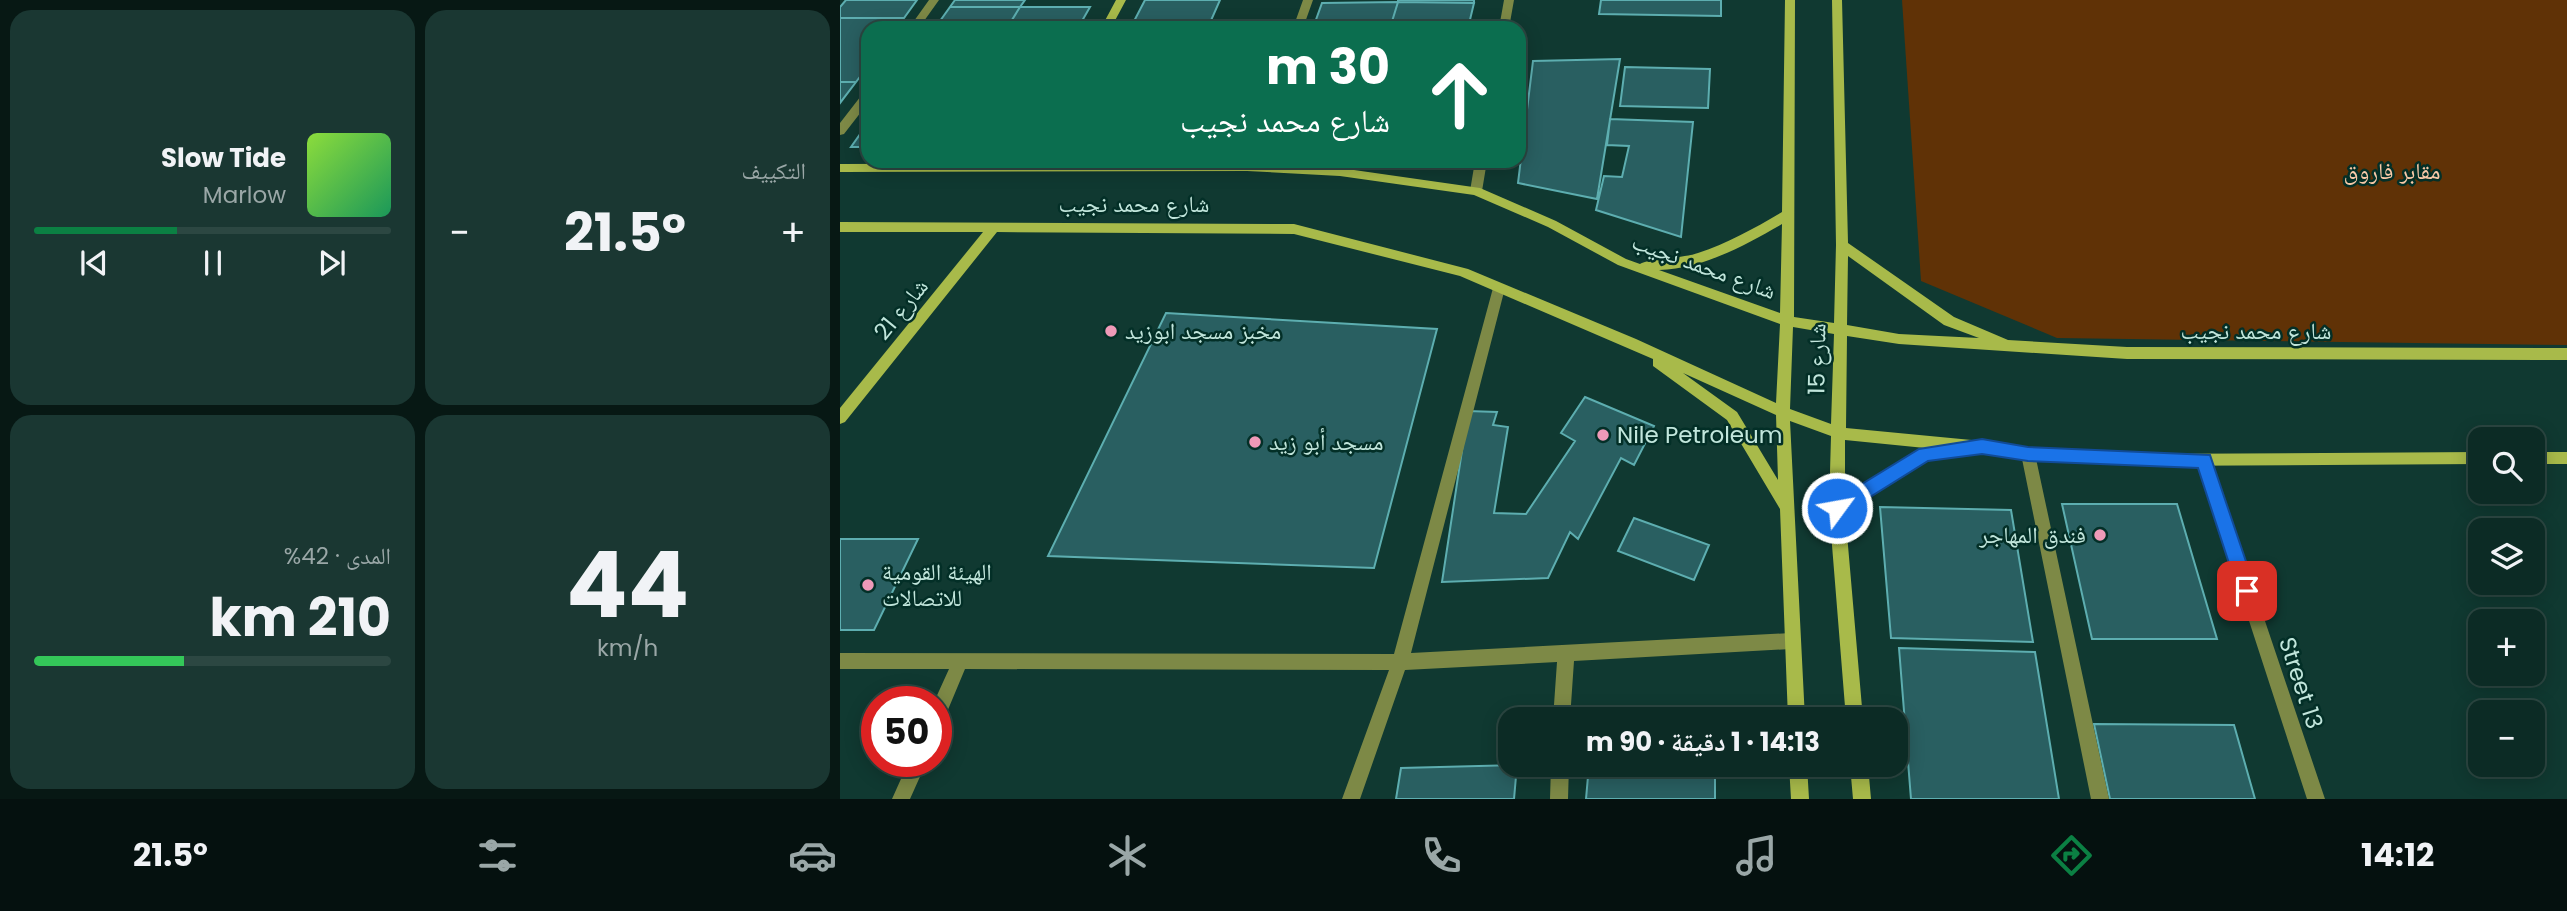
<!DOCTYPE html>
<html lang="ar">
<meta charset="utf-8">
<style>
:root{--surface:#0c2b25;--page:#1a3732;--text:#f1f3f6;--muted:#9aa7a7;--line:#2c4742;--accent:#0b8043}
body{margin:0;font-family:Poppins,"Noto Naskh Arabic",sans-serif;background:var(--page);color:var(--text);direction:rtl;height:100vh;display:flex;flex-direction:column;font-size:26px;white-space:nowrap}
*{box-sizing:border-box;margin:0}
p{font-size:23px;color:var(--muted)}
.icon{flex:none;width:38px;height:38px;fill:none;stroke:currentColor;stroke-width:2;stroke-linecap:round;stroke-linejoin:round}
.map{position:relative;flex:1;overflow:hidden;direction:ltr}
.panel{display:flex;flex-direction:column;gap:10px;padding:10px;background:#071814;width:840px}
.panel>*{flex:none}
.top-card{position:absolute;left:21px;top:21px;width:665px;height:147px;border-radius:21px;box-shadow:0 4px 18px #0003,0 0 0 2px var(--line);direction:rtl;background:#0b6e4f;color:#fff;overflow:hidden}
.tools{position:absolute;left:1628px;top:427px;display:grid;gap:14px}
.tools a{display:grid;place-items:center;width:77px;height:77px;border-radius:14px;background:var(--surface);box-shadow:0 4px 18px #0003,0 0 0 2px var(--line);font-size:35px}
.speed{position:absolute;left:21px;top:686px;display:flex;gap:14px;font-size:35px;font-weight:700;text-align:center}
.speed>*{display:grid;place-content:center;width:91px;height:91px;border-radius:50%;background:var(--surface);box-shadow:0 4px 18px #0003,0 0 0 2px var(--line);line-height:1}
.speed .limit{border:10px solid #d22;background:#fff;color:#111}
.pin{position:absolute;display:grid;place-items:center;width:60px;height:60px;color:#fff;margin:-30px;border-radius:14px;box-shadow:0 4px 10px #0006}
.me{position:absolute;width:77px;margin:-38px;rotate:58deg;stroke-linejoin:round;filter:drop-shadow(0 0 5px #0008)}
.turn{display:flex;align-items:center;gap:24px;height:147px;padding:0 21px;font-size:32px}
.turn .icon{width:91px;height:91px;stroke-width:2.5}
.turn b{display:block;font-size:49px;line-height:60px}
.big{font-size:52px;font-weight:700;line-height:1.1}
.panel .tile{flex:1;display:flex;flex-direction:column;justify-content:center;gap:10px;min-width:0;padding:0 24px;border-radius:21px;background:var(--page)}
.panel .dial{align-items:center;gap:0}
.dial b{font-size:91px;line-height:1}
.song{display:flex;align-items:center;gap:21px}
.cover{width:84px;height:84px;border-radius:10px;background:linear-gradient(135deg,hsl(90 70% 55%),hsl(150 70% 35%))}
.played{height:7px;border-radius:4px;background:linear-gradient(90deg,var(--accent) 40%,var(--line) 40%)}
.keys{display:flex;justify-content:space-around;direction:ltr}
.heat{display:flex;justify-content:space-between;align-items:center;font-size:38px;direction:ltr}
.charge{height:10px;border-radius:5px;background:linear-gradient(90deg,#34c759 42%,var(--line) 0)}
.panel .tiles{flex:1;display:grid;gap:10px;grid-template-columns:repeat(2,1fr)}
.trip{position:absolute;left:658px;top:707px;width:410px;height:70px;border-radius:21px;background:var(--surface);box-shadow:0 4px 18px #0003,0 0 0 2px var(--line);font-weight:700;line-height:70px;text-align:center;direction:rtl}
.tab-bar{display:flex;height:112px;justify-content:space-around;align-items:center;background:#05110f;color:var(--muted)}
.tab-bar .icon{width:49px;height:49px}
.tab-bar .on{color:var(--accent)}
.tab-bar b{font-size:32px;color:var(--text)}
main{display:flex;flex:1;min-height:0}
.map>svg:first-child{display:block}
</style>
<main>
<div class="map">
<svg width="1727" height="799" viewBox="0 0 1727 799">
<rect width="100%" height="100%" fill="#103931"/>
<path fill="#603206" d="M1062,0h665v345l-510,-7 -136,-57z"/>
<path fill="#295f61" stroke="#5daeb0" stroke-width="2" d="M6,0h71l-13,18h-64v-11z
M115,0h70l-5,7h-70z
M305,0h75l-11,25h-77z
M558,0h76v3l-76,-1z
M761,0h120v16l-122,-2z
M558,2l76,1 -6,25h-78z
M558,2l-8,26h-77l9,-25z
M110,7h70l-13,21h-72z
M180,7h70l-12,21h-71z
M0,18h64l-8,10h-28v38l-12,16h-16z
M292,25h77l-2,3h-77z
M369,25h76l-1,3h-77z
M780,59l-23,140 -79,-16 15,-122z
M785,67l85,2 -2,39 -88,-2z
M0,82h16l-16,21z
M770,119l83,3 -12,115 -85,-27 8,-34 18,1 7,-31 -22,-1z
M28,123v24h-17z
M326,313l271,16 -63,239 -326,-12z
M745,397l69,29 -20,39 -13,-7 -43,81 -8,-7 -22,46 -106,4 26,-171 29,1 -4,13 15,2 -14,86 32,1 49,-73 -14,-8z
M1222,504h115l40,135h-125z
M1040,507l131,3 22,132 -142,-4z
M794,518l75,27 -15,35 -76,-29z
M0,539h78l-44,91h-34z
M1059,648l136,4 24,147h-148z
M1254,724l140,1 21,74h-145z
M677,765l-3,34h-118l5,-31z
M749,765h126v34h-129z"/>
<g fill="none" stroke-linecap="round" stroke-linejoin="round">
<path fill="#7d8946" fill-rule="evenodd" d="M89,0h10l-20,28h-10z
M463,0h10l-10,28h-10z
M664,0h10l-5,28h-10z
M28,91v12l-24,31 -4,1v-12l24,-31z
M635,161h12l-5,30 -6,4 -6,-4z
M659,283l6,5 -94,365 380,-20 6,2 2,6 -2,6 -6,2 -217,12 -4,58h-17l4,-57 -152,8 -45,129h-18l47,-129 -424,-1 -23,55 -6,2v-24h-2l15,-33h-109v-16l554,1 99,-366z
M1188,448l5,2 2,4 74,345h-18l-70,-345 2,-4z
M1364,455l5,1 2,5 114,338h-18l-110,-338 2,-5z
M69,761h18l-17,38h-18z
M711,765h18l-1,34h-18z"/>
<path fill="#a8ba4a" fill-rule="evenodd" d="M276,0h10l-15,28h-10z
M945,0h10l-1,317 40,6 2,-78 -4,-245h10l6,243 106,74 54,23 119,7 440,1v12l-440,-1 -228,-15 -52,-8 -1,92 136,13 46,7 111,6 341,-2v12l-341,2 -111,-6 -65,-9 -7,5 -28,4 -83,51 18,208h-17l-17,-211 2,-72 -41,-15 15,298h-17l-8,-210 -53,-89 -74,-54v-7l-193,-83 -166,-42 -297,-2 -152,190 -5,2v-16l143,-176h-143v-10l454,2 174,45 168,70 140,64 4,-79 -162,-59 -70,-38 -74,-32 -134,-19 -93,-5 -407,1v-8l407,-1 93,5 140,20 76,33 70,38 14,5c6,-5 45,-6 58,-11 30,-10 57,-25 84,-41zM942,224l-2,89 -121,-43c44,-1 86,-25 123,-46zM1008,256l96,69 35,13 -80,-4 -52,-9zM953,327l41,7 -3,90 -41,-15zM843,373l93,42 2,65 -41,-68zM1005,440l80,8 -80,47z
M1692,452h35v12h-35z
M949,765h18l2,34h-18z
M1010,765h18l3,34h-18z"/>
</g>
<path fill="#1a73e8" stroke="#114b97" stroke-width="2" d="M1142,439l46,8 182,8 46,136 -2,6 -7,2 -6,-2 -3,-6 -40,-123 -170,-7 -46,-7 -54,7 -85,53 -6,2 -6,-2 -3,-6 3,-5 88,-54z"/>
<g fill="#ef9ab8" stroke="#032f27" stroke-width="2.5">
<circle cx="271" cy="331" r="7"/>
<circle cx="763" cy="435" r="7"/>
<circle cx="415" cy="442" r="7"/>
<circle cx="1260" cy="535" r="7"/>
<circle cx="28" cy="585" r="7"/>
</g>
<g text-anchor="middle" stroke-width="5" stroke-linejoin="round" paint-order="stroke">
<g font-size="23" fill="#f8c9a7" stroke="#032f27">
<text x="1552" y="179">مقابر فاروق</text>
</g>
<g font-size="23" fill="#c2e6dc" stroke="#032f27">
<text x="294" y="212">شارع محمد نجيب</text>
<text transform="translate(864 266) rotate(20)" y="8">شارع محمد نجيب</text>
<text transform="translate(61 309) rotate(-51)" y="8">شارع 21</text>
<text x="1416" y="339">شارع محمد نجيب</text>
<text transform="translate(977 359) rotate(-89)" y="8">شارع 15</text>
<text transform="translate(1461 683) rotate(72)" y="8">Street 13</text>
</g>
<g font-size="23" fill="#c2e6dc" stroke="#032f27" text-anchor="start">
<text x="285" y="339">مخبز مسجد ابوزيد</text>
<text x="777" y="443">Nile Petroleum</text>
<text x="429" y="450">مسجد أبو زيد</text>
<text x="1246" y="543" text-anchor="end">فندق المهاجر</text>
<text x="42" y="580">الهيئة القومية<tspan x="42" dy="26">للاتصالات</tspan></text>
</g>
</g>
</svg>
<div class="tools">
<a><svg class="icon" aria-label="search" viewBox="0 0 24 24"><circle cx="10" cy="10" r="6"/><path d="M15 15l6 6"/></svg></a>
<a><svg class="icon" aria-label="layers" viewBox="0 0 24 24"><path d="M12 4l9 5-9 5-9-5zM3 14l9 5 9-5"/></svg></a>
<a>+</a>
<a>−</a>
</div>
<div class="speed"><div class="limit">50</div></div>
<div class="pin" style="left:1407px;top:591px;background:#d93025"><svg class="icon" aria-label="arrive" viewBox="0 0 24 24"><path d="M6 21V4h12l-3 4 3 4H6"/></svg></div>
<svg class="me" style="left:997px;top:508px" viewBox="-20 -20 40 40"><circle r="17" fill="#1a73e8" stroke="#fff" stroke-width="3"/><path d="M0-11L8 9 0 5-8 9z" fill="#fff"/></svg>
<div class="trip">14:13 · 1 دقيقة · 90 m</div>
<div class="top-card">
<div class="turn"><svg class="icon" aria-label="ahead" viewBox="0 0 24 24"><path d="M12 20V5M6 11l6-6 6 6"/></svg><div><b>30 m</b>شارع محمد نجيب</div></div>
</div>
</div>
<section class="panel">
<div class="tiles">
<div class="tile"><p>التكييف</p>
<div class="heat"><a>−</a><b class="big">21.5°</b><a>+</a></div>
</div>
<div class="tile">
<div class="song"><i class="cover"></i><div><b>Slow Tide</b><p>Marlow</p></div></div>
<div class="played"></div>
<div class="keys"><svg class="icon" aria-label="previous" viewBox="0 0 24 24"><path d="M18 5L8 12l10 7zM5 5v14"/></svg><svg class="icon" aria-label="pause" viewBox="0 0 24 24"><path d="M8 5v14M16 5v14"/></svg><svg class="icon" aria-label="next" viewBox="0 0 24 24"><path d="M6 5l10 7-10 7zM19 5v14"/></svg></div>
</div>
<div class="tile dial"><b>44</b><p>km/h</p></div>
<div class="tile"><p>المدى · 42%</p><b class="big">210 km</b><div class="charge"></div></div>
</div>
</section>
</main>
<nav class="tab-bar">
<b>14:12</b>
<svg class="icon on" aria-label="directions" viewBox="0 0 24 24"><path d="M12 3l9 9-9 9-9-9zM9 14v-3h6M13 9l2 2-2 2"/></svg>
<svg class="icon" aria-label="music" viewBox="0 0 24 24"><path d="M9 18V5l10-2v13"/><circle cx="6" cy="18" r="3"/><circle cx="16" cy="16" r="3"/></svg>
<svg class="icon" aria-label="phone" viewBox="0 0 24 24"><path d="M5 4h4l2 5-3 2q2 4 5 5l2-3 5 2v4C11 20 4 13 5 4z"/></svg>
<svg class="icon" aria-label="climate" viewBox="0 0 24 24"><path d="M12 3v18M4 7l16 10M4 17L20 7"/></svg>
<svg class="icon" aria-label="car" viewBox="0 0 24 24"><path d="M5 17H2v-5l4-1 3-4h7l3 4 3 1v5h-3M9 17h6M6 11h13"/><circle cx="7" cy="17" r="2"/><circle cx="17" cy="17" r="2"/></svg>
<svg class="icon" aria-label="filters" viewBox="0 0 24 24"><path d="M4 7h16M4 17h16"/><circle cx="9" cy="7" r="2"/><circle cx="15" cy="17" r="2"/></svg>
<b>21.5°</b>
</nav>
